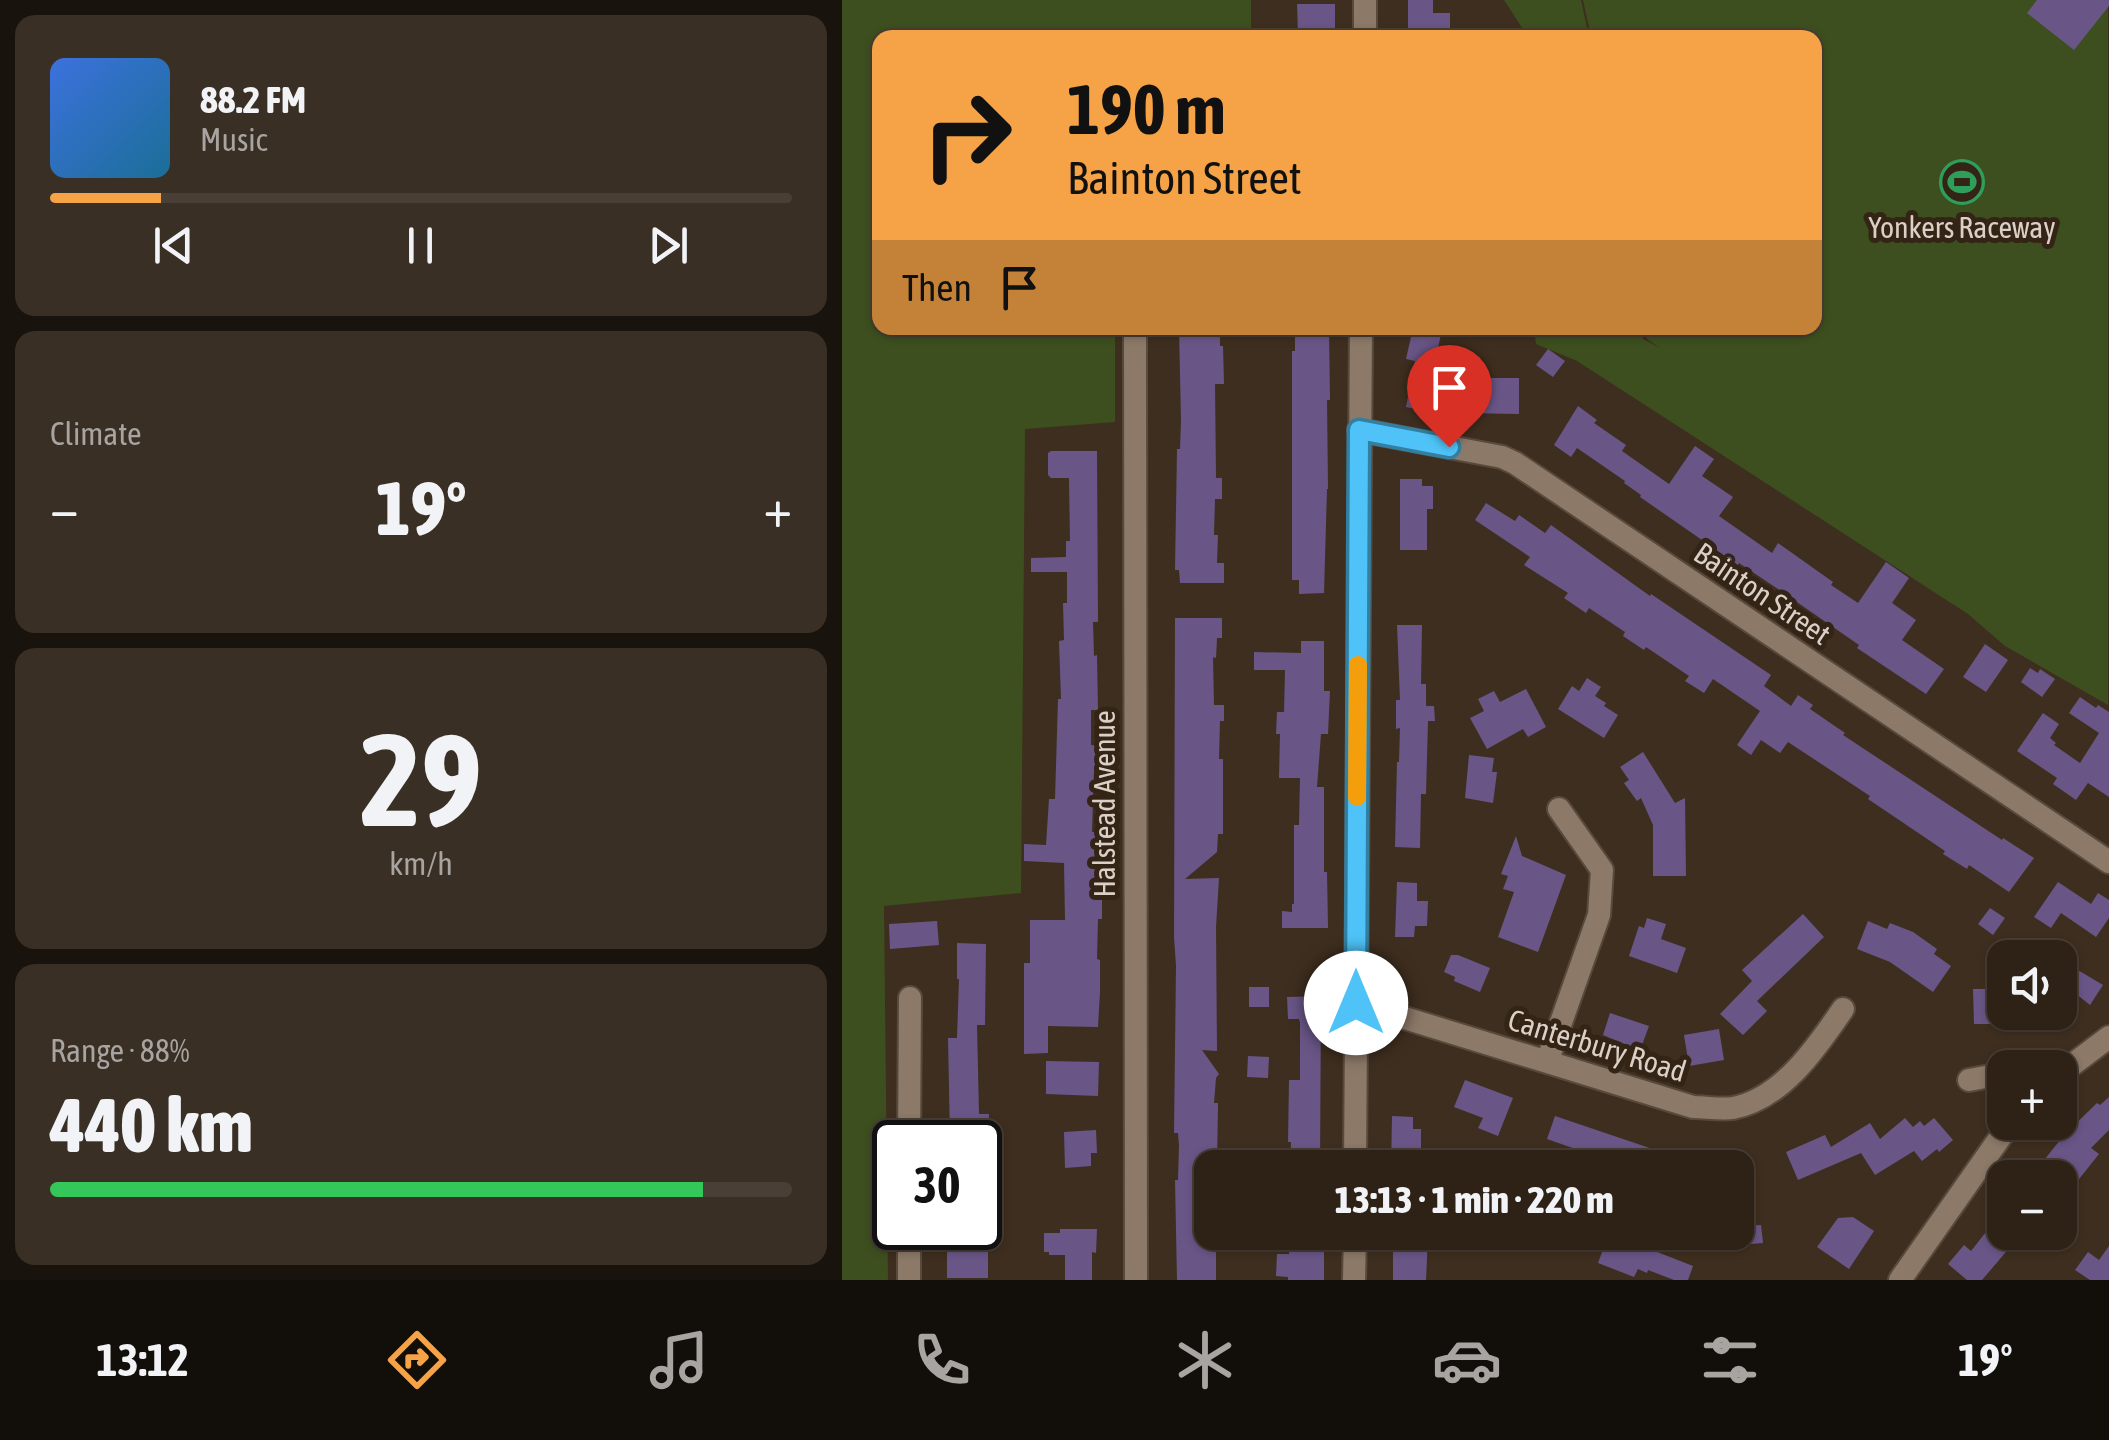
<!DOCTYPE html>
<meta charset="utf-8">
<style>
:root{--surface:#2e2217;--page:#3a2f24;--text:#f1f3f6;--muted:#a7a4a1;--line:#493f36;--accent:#f5a346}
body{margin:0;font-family:"Asap Condensed",sans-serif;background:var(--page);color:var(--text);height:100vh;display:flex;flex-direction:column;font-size:38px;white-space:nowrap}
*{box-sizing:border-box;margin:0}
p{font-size:32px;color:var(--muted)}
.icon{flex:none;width:55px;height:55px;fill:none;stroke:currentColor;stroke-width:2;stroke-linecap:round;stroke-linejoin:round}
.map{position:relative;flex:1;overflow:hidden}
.side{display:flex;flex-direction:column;gap:15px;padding:15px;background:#19130d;width:842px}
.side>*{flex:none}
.top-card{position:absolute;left:30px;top:30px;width:950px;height:305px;border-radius:20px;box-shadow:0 2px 8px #0004,0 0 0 2px var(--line);background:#f5a346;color:#111;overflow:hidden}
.controls{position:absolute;left:1145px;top:940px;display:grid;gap:20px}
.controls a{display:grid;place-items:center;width:90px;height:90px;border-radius:20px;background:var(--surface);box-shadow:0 2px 8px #0004,0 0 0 2px var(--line);font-size:50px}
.speed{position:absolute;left:30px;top:1120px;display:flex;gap:20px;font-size:50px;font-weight:700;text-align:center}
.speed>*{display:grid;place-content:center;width:130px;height:130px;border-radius:50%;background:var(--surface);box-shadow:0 2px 8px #0004,0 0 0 2px var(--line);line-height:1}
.speed .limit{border:5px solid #111;border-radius:15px;background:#fff;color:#111}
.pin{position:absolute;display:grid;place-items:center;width:85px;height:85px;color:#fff;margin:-102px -42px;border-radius:50% 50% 50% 0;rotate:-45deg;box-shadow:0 0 10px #0007}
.pin .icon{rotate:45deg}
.me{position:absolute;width:110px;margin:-55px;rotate:0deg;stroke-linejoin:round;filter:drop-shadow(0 0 8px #0008)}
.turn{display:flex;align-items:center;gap:35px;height:210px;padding:0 30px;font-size:45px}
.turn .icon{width:130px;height:130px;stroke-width:2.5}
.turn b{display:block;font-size:70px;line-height:85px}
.then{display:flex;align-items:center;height:95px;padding:0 30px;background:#0003;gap:20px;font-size:38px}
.big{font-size:75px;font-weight:800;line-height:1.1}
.side .widget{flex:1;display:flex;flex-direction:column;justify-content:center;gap:15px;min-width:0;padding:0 35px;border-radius:20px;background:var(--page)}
.side .dial{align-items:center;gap:0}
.dial b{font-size:130px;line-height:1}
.song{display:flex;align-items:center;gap:30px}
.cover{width:120px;height:120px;border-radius:15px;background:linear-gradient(135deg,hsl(220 70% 55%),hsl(200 70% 35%))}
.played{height:10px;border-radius:5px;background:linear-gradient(90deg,var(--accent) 15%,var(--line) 15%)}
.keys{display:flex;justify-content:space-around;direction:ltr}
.heat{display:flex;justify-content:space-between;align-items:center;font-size:55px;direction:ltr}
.charge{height:15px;border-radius:8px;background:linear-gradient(90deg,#34c759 88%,var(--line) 0)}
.trip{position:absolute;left:352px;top:1150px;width:560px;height:100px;border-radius:20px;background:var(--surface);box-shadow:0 2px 8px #0004,0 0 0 2px var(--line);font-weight:800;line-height:100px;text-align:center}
.menu{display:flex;height:160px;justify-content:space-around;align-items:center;background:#120e09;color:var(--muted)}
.menu .icon{width:70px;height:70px}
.menu .selected{color:var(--accent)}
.menu b{font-size:45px;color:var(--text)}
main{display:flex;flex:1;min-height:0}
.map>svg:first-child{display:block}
</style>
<main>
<section class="side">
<div class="widget">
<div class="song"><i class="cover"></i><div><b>88.2 FM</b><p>Music</p></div></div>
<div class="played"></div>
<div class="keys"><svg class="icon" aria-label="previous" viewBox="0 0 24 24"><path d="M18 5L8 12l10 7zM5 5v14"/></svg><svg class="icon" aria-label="pause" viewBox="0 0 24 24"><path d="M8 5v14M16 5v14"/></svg><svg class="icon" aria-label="next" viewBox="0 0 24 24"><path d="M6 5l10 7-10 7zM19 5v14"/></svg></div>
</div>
<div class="widget"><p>Climate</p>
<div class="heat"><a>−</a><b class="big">19°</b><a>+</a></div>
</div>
<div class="widget dial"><b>29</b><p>km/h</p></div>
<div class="widget"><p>Range · 88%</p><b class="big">440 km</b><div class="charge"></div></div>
</section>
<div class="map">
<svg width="1267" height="1280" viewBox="0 0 1267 1280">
<rect width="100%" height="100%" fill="#3e2e1f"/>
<path fill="#3d4f1e" d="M0,0h409v37l-371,1v290h235v94l-90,7 -4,464 -137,13 4,374h-46z
M662,0h77l8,37h-61z
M741,0h525v705l-103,-59 -37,-32 -391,-253 -41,-17 -2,-16h108l1,11 17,9 -13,-9 -2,-11h169v-290l-223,-1z"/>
<path fill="#695687" d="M566,0h25v13h17v15h-14l1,10h-29z
M1195,0h72v6l-35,44 -47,-37z
M455,4h38v28l-37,1z
M337,328h36v8h5v10h3l1,38h-9l1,94h6v21h-7l-1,36h4l-1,28h7v20h-44l-1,-13h-4l2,-121h3l1,-28z
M453,328h34l1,72h-3l1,89h-1l-3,104 -25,1v-14h-7v-229h3z
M571,328l28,6 -9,43 10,1 -7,35 -29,-6 9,-46 -9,-2z
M706,349l17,12 -12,16 -17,-12z
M622,378h55v36l-55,-1z
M736,406l19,14 -3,3 32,22 -4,6 47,33 26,-38 19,13 -12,17 31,21 -14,19 53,37 6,-10 55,39 -2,3 27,18 28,-41 23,16 -17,25 24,17 -14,20 42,29 -18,25 -69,-46 2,-3 -81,-56 -39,-26 -1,2 -98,-68 1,-2 -17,-12 1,-2 -48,-33 -6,9 -17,-12z
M209,451h46l1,171h-5l1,34 3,-1 1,55h-7v35l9,1v24h-6l-2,62h6l-1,34 5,-1v54h-4l-1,40 3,1v32l-2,35 -50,-1v27l-24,1v-91h6v-43h35l-1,-57 -40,-2v-17l22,1 3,-46h6l3,-100h3l-2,-58 5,-1 -1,-37h4v-31h-36v-14l35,-1v-16h4l-1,-63h-18l-3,-3v-22z
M558,479h22v7h11v23h-6v41h-27z
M644,503l29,18 4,-6 26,18 6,-8 99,71 1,-2 120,81 -7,11 27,20 7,-11 15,10 -3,4 35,24 -2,2 159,105 1,-2 31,20 -25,34 -40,-27 -2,4 -24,-15 2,-3 -77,-52 2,-3 -82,-54 -8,11 -19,-13 -10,15 -14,-10 23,-34 -47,-32 -9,14 -19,-12 4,-5 -43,-29 -2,3 -21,-14 2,-4 -36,-24 -3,5 -22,-15 4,-5 -44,-28 6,-8 -55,-37z
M333,618h47v20h-5l-1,20 -3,-1 1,48h10v16h-4l-1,38h4v75h-5l-1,18 -32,27 34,-1 -3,49 1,124 -15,-1 17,24 -3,4 -2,25h4l-1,65h-5v68h4v44h-39l-2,-100h3l1,-35 -1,-12h-4l2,-167 -2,-29z
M555,625h25l-1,59h5v22h8l1,15h-7l-2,73h-5l-1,54 -25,-1 2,-85h2l1,-34 -4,1v-29h4z
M459,641h23v50h6l-2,43h-7l-4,53h7v85h3l1,56h-46v-17l10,1v-8h2v-79h5l1,-47h-21l1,-44h-4l1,-22h7l1,-42h-31v-18l47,1z
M1143,644l23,16 -22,32 -23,-15z
M1188,668l8,5 2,-4 15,10 -13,18 -21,-15z
M745,678l14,9 -6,9 11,7 -2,3 14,9 -14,23 -46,-29 14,-23 7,5z
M684,689l20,38 -18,10 -5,-8 -36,20 -17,-31 14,-7 -6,-12 16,-8 6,11z
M1238,697l16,11 2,-3 11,7v85l-21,-14 -12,17 -23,-16 4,-6 -40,-27 26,-38 16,11 -9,14 6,5 -2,2 26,18 19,-30 -30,-20z
M801,752l32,51 10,-5 1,78h-33v-51l-12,-27 -4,3 -13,-18 5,-3 -9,-13z
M627,755l25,3 -2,14h5l-4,31 -28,-5z
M674,836l6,20 44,19 -28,77 -40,-15 16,-45 -11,-3 5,-13 -7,-2z
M555,882l20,1v18h11l-1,25h-12l-1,11h-19z
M1216,882l33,22 7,-11 11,7v18l-13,19 -35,-24 -10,15 -17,-11z
M1148,908l15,10 -12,17 -15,-11z
M961,914l21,23 -67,64 10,10 -24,24 -23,-21 32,-33 -10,-11z
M805,918l19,6 -5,15 25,9 -9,25 -48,-17 10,-30 5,2z
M95,921l2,24 -49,4 -1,-25z
M1026,921l19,8 3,-6 23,9 24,17 -3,5 17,12 -18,26 -43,-30 -33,-13z
M115,943l29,1 -1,81h-8l2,89h10l-1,28h-27v-4h-11l-2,-100h9l2,-59h-2z
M609,955h7l32,13 -10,24 -26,-11 1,-4 -11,-5z
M1224,963l37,22 -13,20 -30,-24v-8z
M407,987h20v20h-20z
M1131,989h31v35h-30z
M479,996l-1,172h-30l1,-26h-3l1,-62h11v-57l-1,-4h-11l-1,-22z
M768,1013l39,13 -7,19 -8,-2 -2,4 -29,-12z
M877,1029l5,31 -35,6 -5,-31z
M406,1056l21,1 -1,21 -21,-1z
M204,1061l53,1 -1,34 -52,-2z
M623,1080l48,18 -15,38 -20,-8 5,-10 -29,-11z
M1267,1097v33l-18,18 8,6 -39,49v-25h-30l34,-43 33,-32 3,2z
M550,1116l21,1v12h8v39h-30z
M713,1116l142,48 -1,4h-94l2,-9 -57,-20z
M1063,1118l8,9 7,-6 4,5 10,-8 19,22 -14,12 -2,-3 -15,12 -8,-10 -39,24 -14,-22 -63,27 -12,-28 39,-17 6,12 39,-24 10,16z
M254,1130l1,23h-6v13l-26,2 -1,-36z
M1162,1209v23h19l-41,48h-15l-19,-16 16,-19 7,6z
M1011,1217l21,14 -25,38 -32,-22 21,-29z
M919,1225l2,18 -24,2 1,-19z
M105,1228h41v50h-41z
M218,1229h37l-1,24 -4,-1v28h-27v-25h-16v-3h-5v-19h16z
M447,1232h35v48h-36v-3l-12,-1 1,-22h12z
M767,1233l84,33 -5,14h-14l-26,-10 -1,3 -9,-4 -4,8 -36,-14z
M551,1235l35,1 -2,44h-33z
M1267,1246v34h-19l-15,-10 13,-18 11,8z"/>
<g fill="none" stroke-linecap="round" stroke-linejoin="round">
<g stroke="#574a3d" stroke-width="26">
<path id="minor" d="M523,38v-38
M293,328l1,952
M517,430l143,27 13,6 594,399
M514,1003l337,104c13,0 28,3 40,1 49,-9 84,-61 110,-99
M705,1062l52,-147 3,-45 -43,-61
M1218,1074l49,-37
M1127,1080l27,-5 8,3
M67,1142l1,-144
M513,1168l6,-840
M67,1280v-52
M512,1280l1,-48
M1058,1280l111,-158"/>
</g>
<use href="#minor" stroke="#8c7968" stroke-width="22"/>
</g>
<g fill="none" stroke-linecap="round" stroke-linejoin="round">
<g stroke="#337fa1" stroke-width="25">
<path id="route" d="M514,1003l3,-573 90,17"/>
</g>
<use href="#route" stroke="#4fc3f7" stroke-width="18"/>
<path stroke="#f59e0b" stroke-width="18" d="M515,797l1,-132"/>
</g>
<defs>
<g id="stadium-ring" transform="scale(2.25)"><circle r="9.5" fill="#342415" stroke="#2e9e5b" stroke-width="1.5"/><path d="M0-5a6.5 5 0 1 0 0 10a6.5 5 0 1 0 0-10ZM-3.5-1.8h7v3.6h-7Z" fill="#2e9e5b"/></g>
</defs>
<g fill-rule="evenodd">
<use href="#stadium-ring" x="1120" y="182"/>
</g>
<g text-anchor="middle" stroke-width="10" stroke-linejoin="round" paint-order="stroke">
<g font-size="30" fill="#dbd0c7" stroke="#342415">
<text x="1120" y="238">Yonkers Raceway</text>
</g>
<g font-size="30" fill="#dbd0c7" stroke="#342415">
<text transform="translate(920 594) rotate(34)" y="10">Bainton Street</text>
<text transform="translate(263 804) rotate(-90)" y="10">Halstead Avenue</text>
<text transform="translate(755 1046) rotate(17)" y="10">Canterbury Road</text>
</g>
</g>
</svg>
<div class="controls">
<a><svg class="icon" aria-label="sound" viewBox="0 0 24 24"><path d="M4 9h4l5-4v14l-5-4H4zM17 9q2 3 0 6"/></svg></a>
<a>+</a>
<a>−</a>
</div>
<div class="speed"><div class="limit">30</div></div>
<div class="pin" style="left:607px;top:447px;background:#d93025"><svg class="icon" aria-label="arrive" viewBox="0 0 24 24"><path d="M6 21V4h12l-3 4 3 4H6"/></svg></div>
<svg class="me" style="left:514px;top:1003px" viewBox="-20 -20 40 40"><circle r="19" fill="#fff"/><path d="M0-13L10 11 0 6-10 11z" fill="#4fc3f7"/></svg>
<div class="trip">13:13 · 1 min · 220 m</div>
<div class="top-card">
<div class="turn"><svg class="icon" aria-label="right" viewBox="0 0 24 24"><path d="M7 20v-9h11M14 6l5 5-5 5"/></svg><div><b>190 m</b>Bainton Street</div></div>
<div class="then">Then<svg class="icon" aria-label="arrive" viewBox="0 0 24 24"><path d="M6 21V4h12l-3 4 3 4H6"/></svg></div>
</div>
</div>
</main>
<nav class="menu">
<b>13:12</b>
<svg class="icon selected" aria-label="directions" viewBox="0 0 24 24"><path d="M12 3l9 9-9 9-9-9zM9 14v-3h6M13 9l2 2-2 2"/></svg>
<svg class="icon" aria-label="music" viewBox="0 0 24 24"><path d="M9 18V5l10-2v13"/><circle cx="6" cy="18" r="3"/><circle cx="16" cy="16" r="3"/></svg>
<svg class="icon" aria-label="phone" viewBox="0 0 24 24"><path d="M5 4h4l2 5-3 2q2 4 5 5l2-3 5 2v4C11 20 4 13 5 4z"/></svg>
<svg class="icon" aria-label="climate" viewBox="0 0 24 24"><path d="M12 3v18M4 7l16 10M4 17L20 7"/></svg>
<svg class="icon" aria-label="car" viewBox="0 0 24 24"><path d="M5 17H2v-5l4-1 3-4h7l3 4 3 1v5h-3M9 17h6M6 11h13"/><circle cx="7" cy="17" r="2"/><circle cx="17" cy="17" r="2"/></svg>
<svg class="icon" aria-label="filters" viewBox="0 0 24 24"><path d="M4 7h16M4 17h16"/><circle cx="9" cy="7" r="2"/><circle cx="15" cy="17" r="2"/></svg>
<b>19°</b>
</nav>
